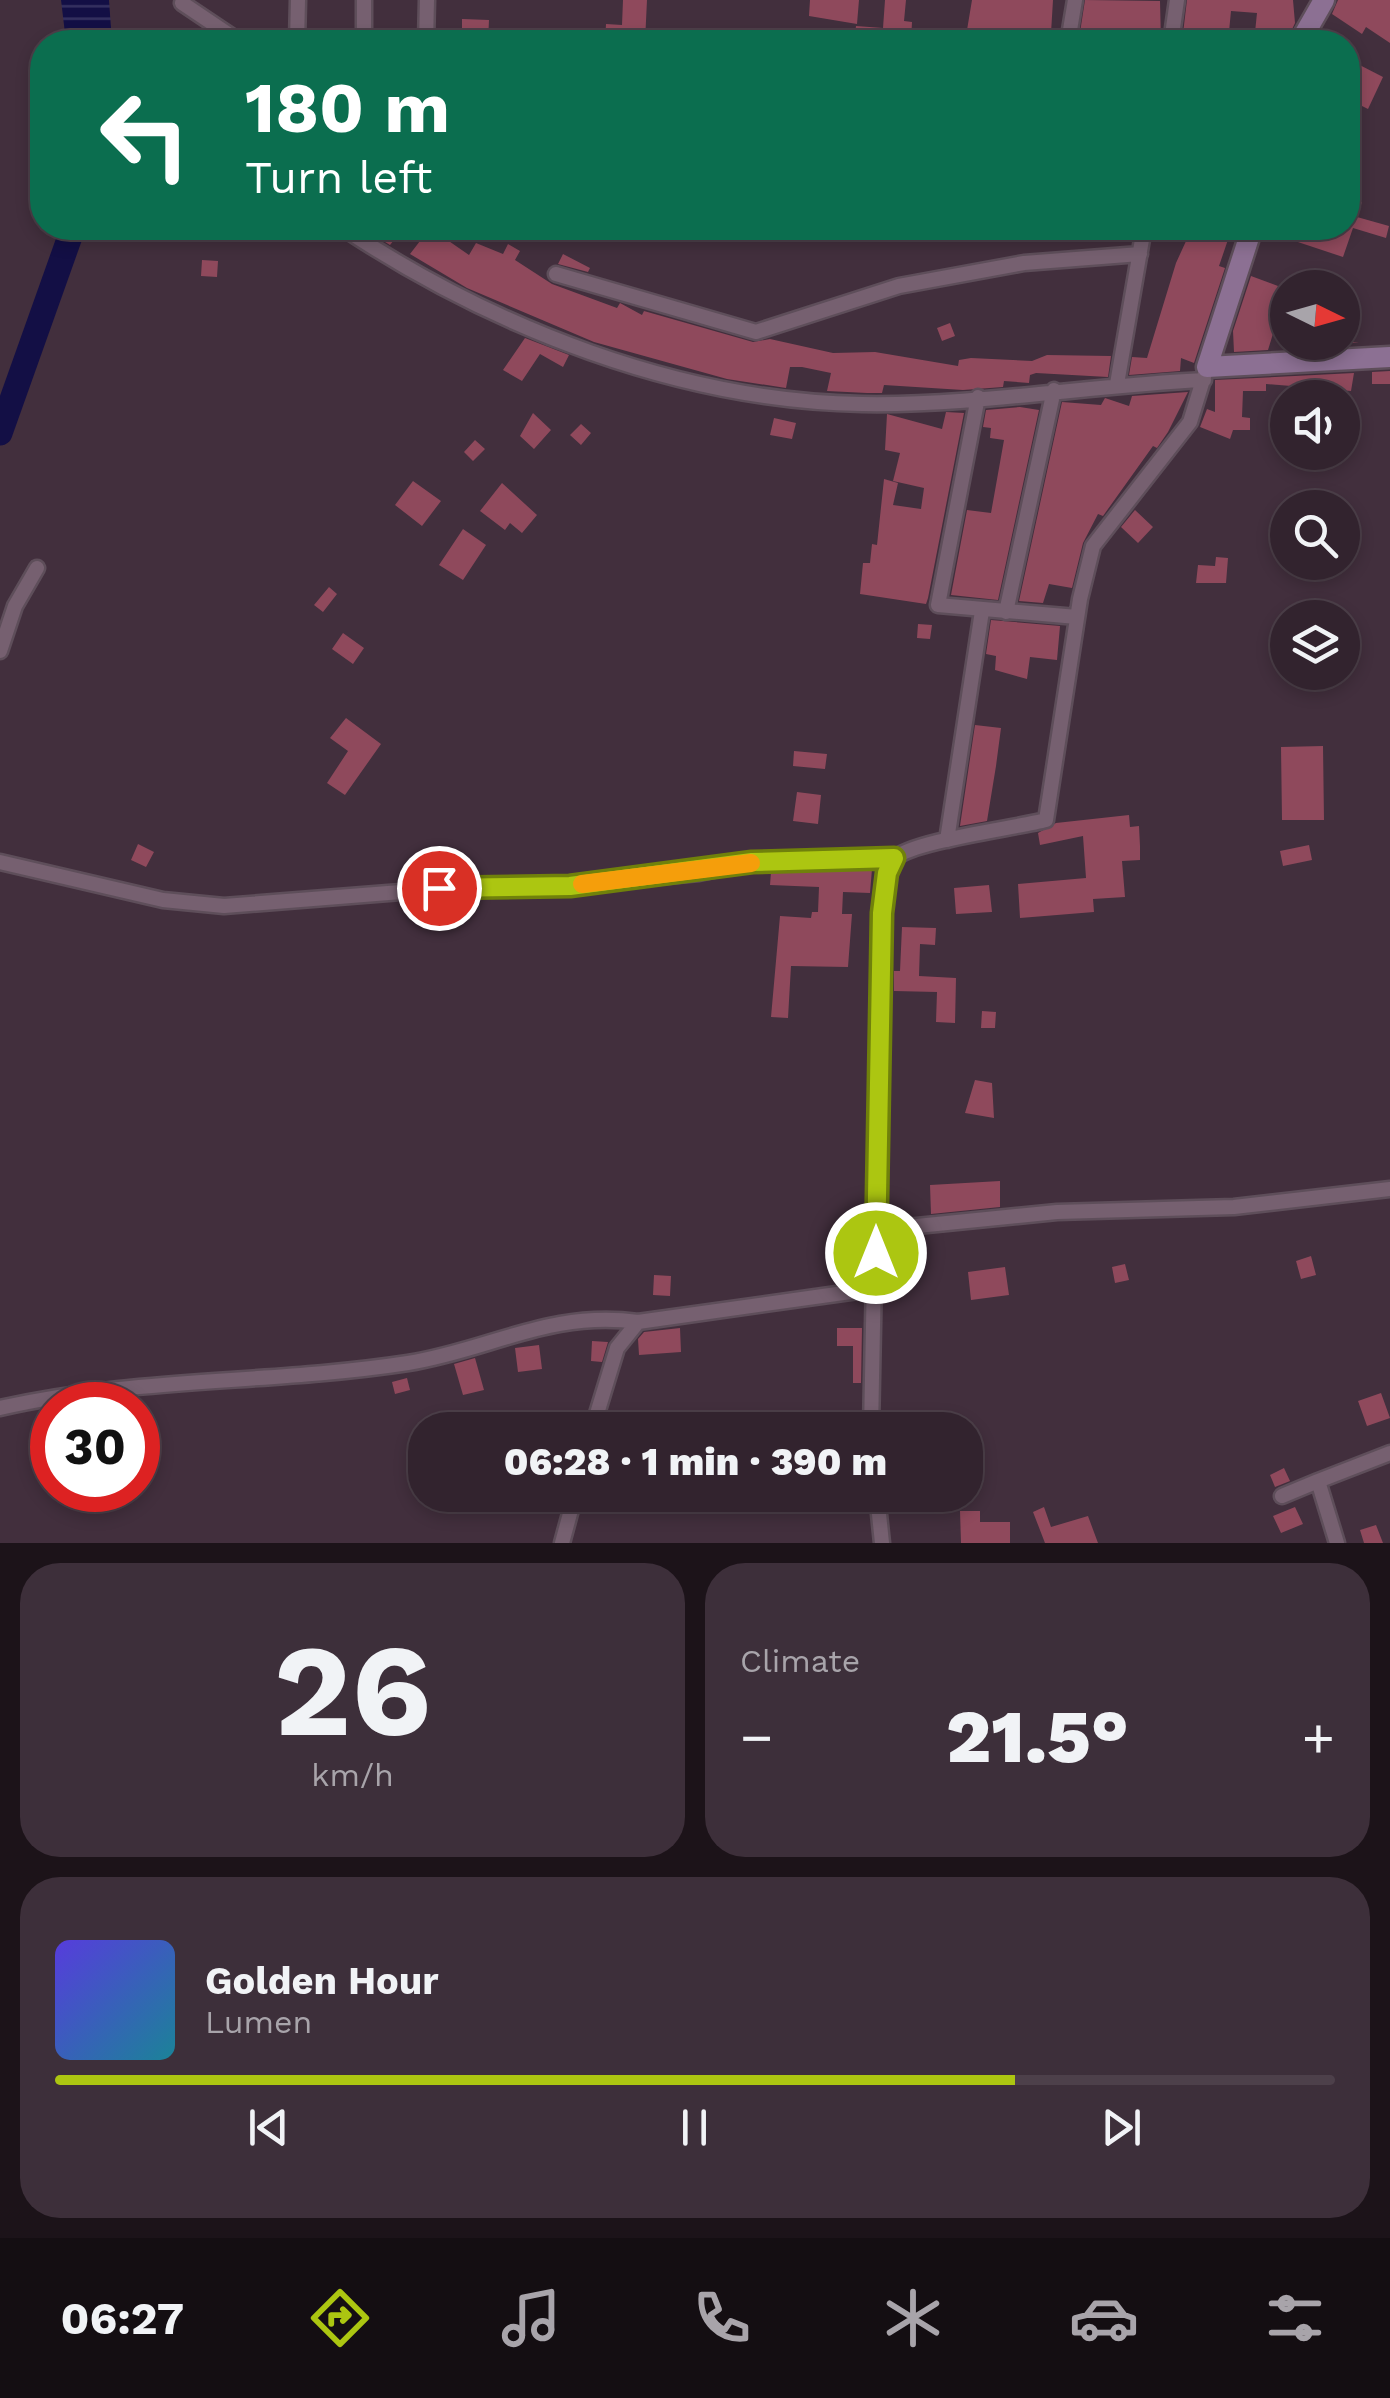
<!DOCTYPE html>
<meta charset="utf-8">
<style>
:root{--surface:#32232e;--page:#3d2f3a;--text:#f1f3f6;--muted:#a8a4aa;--line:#4d404a;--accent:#acc611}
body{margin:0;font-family:"Work Sans",sans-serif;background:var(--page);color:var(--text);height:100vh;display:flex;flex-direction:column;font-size:38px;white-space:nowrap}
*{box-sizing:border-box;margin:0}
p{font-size:32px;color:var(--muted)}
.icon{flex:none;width:55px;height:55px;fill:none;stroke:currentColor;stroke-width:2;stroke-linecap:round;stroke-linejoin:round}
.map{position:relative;height:1543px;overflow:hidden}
.side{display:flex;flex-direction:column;gap:20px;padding:20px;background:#1c1319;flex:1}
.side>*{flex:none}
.guide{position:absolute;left:30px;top:30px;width:1330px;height:210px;border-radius:40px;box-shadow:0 5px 15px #0003,0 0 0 2px var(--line);background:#0b6e4f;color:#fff;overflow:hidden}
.needle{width:65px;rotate:95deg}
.buttons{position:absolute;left:1270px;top:270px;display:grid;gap:20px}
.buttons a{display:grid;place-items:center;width:90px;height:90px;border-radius:50%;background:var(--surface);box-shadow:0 5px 15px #0003,0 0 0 2px var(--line);font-size:50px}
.speed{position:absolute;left:30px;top:1382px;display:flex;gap:20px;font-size:50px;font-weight:700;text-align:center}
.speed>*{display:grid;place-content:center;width:130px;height:130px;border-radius:50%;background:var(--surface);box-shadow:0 5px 15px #0003,0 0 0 2px var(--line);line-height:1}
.speed .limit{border:15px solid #d22;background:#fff;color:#111}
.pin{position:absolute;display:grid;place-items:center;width:85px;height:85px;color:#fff;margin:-42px;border:5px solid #fff;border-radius:50%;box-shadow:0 2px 10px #0007}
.me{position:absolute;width:110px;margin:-55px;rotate:0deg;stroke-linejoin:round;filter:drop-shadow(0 0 8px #0008)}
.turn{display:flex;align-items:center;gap:35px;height:210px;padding:0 50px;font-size:45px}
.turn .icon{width:130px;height:130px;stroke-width:2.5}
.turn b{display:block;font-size:70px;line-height:85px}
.big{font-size:75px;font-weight:800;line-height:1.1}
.side .widget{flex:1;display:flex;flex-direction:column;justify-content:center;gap:15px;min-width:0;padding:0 35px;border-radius:40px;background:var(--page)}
.side .dial{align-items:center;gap:0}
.dial b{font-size:130px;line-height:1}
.song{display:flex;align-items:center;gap:30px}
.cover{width:120px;height:120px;border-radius:15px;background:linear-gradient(135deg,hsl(250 70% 55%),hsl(190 70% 35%))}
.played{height:10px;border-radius:5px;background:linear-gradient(90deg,var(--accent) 75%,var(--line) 75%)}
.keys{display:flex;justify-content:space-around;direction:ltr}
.heat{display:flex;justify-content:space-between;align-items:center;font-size:55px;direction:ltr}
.side .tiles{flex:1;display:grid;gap:20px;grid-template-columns:1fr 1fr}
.widget:last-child{grid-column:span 2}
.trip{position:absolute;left:408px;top:1412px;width:575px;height:100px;border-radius:40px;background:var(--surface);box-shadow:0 5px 15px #0003,0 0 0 2px var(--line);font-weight:800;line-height:100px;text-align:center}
.menu{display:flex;height:160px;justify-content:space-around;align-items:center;background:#140e12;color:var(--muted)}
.menu .icon{width:70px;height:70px}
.menu .current{color:var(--accent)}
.menu b{font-size:45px;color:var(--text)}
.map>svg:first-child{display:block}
</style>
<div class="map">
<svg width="1390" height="1543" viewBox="0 0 1390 1543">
<defs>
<pattern id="water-rules" width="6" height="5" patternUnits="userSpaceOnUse" patternTransform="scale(2.5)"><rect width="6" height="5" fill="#130f45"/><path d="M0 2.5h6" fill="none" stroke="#353160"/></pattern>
</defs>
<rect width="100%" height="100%" fill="#422f3d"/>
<path fill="url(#water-rules)" d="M61,0h48l3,42h-46z"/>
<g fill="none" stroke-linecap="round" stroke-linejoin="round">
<path stroke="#130f45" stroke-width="25" d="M0,433l73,-205"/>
</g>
<path fill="#8f495c" d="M623,0h24l-2,42h-40l1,-18 16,1z
M810,0h49l-2,24 -48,-8z
M885,0h21l-2,21 8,1 -1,20h-57l2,-16 27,2z
M972,0h81l-2,33 -31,-2 -1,11h-54z
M1085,0l75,1 1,41 -82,-3z
M1187,0h106l2,23 -9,19h-32l3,-29 -26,-2 -3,31h-46z
M1338,0h52v43l-24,-16 -4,7 -30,-20z
M462,19l27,1 -1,22h-26z
M1348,59l35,18 -15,32 -20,-10z
M1348,197l14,5 -5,15 32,9 -3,12 -33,-10 -10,29 -78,-26 83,-3z
M362,228h27l9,7 -8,10z
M430,228l39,27 7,-12 27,11 5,-10 12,7 -5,9 37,24 65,24 3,-5 22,12 2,-4 109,31 17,-3 63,14 42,-1 83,14 1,-6 12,-2 61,3 15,-6 64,1 -3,21 -72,-4 -6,2 -1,8 -25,-2 -1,6 -40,3 -79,-5 -2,8h-15l-40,-2 4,-18 -29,-6h-12l-4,21 -59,-9 -133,-37 -127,-54 -57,-34z
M1192,228h40l-13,38 6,2 -31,95 -13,-5 -1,13 -51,4 3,-18 15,1 29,-95z
M563,254l27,14 -2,4 -30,-8z
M202,260l16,1 -1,16 -16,-1z
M1251,276l27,10 -9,24 10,4 -11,36 -34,2 -1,-21z
M950,323l5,13 -13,5 -5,-13z
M525,338l44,17 -6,12 -23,-13 -18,27 -19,-11z
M1307,342h52l-52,6z
M1390,371v13h-18v-12z
M1354,373l-3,18 -85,-7v7h-23l-1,26 8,1v12h-17l-3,9 -30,-12 7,-18 8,3v-32z
M1188,392l-20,40 -11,16 -4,-2 -50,70 -5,-2 -15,29 -11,45 -23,-4 -6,19 -24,-2 43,-199 39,3 4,-7 24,8 3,-10z
M1020,407l19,3 -41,190 -47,-5 16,-85 24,3 13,-73 -14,-2 1,-10 -8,-1 3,-17z
M946,412l18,1 -36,185 -2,6 -66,-10 3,-31h7l2,-19 5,1 7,-66 14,4 -5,22 28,4 3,-21 -31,-7 7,-28 -15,-3 2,-36 55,15z
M533,413l18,17 -17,19 -14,-13z
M774,418l22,5 -4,16 -22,-4z
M581,424l10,9 -10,12 -11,-10z
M475,440l10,9 -12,12 -9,-9z
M413,481l28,20 -19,25 -27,-21z
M502,483l35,32 -15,18 -12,-10 -5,7 -25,-19z
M1135,510l18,17 -15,16 -17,-16z
M463,529l23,16 -23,35 -24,-15z
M1216,557l12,1 -2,25h-30l2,-18 17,1z
M329,587l8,7 -14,18 -9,-7z
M991,620l69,6 -3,34 -27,-3 -3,22 -32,-9 1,-14 -10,-2z
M918,624l14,1 -2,14 -13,-1z
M343,633l21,15 -11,16 -21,-15z
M346,718l35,26 -36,51 -18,-12 21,-32 -18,-13z
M975,725l26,3 -5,38 -9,55 -27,5z
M1323,746l1,74h-42l-1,-73z
M794,751l33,3 -2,15 -32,-3z
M797,792l24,3 -3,29 -25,-3z
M1129,815l1,12 9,-1 1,20v14l-18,1 3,36 -32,2 1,13 -74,6 -2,-34 68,-6 -3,-42 -43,9 -2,-12 18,-10z
M138,844l16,8 -8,15 -15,-7z
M1309,845l3,15 -29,6 -3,-15z
M872,869l-2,24 -27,-1 -1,22h10l-4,53 -57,-1 -3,52 -17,-1 9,-101 31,2 1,-6h6l1,-25 -49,-2 1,-13z
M989,885l3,27 -36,2 -2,-26z
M902,927l34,1 -1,17 -15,-1 -1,32 37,2 -1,45 -19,-1 1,-30 -43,-1v-20h6z
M982,1011l14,1 -1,16h-14z
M975,1080l17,3 2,35 -29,-5z
M1000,1181v26l-69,7 -1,-29z
M1311,1256l5,19 -15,4 -5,-18z
M1125,1264l4,16 -14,3 -3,-16z
M1005,1267l4,28 -38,5 -3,-28z
M654,1275l17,1 -1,20 -17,-1z
M680,1328l1,24 -42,3 -1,-16 6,-7z
M837,1328h25l-1,55h-8v-37h-16z
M592,1341l16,1 -6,20 -11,-1z
M539,1345l3,24 -24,3 -3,-24z
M475,1358l9,32 -21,5 -9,-31z
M407,1378l3,12 -15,4 -3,-12z
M1381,1393l9,25 -23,8 -9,-25z
M1284,1468l6,13 -15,6 -5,-12z
M1044,1507l7,20 37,-11 10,27h-53l-12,-31z
M1295,1507l8,17 -22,9 -8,-17z
M960,1511h20v11h30v21h-49z
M1376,1525l7,18h-19l-4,-13z"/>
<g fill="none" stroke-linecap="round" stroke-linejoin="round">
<g stroke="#5e4e5a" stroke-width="19">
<path id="street" d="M182,3l58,39
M297,42l1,-42
M364,42v-42
M426,42l1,-42
M1068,42l7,-42
M1171,42l6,-42
M343,228c151,100 336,173 519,176 114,2 229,-19 342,-24
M556,274l200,58 143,-46 125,-23 116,-9
M1117,384l27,-156
M978,397l-40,208 139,12
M1006,612l48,-222
M0,651l15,-45 22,-38
M947,840l35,-229
M0,862l163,38 61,6 215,-17 131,-4 129,-12 53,-11 143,-4
M877,1230l180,-18 177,-5 156,-18
M0,1408c135,-31 272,-24 408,-45 82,-13 142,-53 230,-41
M592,1430l25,-82 21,-26 234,-33
M871,1430l10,-517c2,-17 1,-40 13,-54 17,-18 122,-31 152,-39l34,-221 13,-53 97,-124 17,-55
M877,1495l5,48
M1282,1496l36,-15
M562,1543l13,-48
M1337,1543l-19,-62 72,-28"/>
</g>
<g stroke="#5e4e5a" stroke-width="25">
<path id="secondary" d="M1300,42l24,-42
M1252,228l-45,139 183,-10"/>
</g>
<use href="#street" stroke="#766070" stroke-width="14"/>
<use href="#secondary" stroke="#8c7093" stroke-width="20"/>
</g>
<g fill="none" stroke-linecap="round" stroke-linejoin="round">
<g stroke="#70810b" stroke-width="25">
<path id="route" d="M439,888l131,-2 182,-24 142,-4 -7,15 -5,40 -6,340"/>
</g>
<use href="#route" stroke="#acc611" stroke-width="18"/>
<path stroke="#f59e0b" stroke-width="18" d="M582,884l169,-21"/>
</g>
</svg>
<div class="buttons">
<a><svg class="needle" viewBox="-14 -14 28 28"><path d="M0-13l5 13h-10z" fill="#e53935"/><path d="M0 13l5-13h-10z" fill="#a8a4aa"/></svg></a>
<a><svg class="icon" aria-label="sound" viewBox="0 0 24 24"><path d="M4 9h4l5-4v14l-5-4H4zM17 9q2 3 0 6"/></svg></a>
<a><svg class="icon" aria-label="search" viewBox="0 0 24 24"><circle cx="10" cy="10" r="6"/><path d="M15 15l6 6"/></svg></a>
<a><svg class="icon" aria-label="layers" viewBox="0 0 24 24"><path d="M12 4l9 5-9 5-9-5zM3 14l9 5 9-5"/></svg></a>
</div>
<div class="speed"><div class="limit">30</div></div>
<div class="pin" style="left:439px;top:888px;background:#d93025"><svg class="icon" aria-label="arrive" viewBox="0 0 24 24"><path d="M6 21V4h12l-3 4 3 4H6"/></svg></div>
<svg class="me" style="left:876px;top:1253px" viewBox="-20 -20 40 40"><circle r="17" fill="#acc611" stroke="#fff" stroke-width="3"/><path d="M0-11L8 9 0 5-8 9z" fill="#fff"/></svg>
<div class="trip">06:28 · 1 min · 390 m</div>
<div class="guide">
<div class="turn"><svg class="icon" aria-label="left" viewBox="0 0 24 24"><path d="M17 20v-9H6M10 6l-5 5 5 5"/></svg><div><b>180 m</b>Turn left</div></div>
</div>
</div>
<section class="side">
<div class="tiles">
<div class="widget dial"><b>26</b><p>km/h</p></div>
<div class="widget"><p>Climate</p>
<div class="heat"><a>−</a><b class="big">21.5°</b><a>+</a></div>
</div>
<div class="widget">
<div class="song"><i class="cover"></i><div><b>Golden Hour</b><p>Lumen</p></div></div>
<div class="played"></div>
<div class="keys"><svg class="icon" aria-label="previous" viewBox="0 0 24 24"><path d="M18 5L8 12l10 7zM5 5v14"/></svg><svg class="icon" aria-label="pause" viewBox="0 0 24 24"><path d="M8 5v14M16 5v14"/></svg><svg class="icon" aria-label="next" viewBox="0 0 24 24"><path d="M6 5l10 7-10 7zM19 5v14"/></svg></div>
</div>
</div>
</section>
<nav class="menu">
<b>06:27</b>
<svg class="icon current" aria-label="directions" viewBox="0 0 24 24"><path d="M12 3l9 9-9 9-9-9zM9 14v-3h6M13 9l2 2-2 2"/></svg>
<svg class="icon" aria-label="music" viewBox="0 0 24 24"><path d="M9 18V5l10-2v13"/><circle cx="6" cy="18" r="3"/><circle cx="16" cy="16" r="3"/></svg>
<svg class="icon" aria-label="phone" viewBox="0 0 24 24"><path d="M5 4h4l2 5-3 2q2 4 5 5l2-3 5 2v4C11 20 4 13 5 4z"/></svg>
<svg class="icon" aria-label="climate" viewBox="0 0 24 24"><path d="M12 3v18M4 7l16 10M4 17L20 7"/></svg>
<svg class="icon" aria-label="car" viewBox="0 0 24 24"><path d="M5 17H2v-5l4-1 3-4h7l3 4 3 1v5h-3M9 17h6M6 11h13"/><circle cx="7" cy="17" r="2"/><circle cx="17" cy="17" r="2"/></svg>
<svg class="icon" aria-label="filters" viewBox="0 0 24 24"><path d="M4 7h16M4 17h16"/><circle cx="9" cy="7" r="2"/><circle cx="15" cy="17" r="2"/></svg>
</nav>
